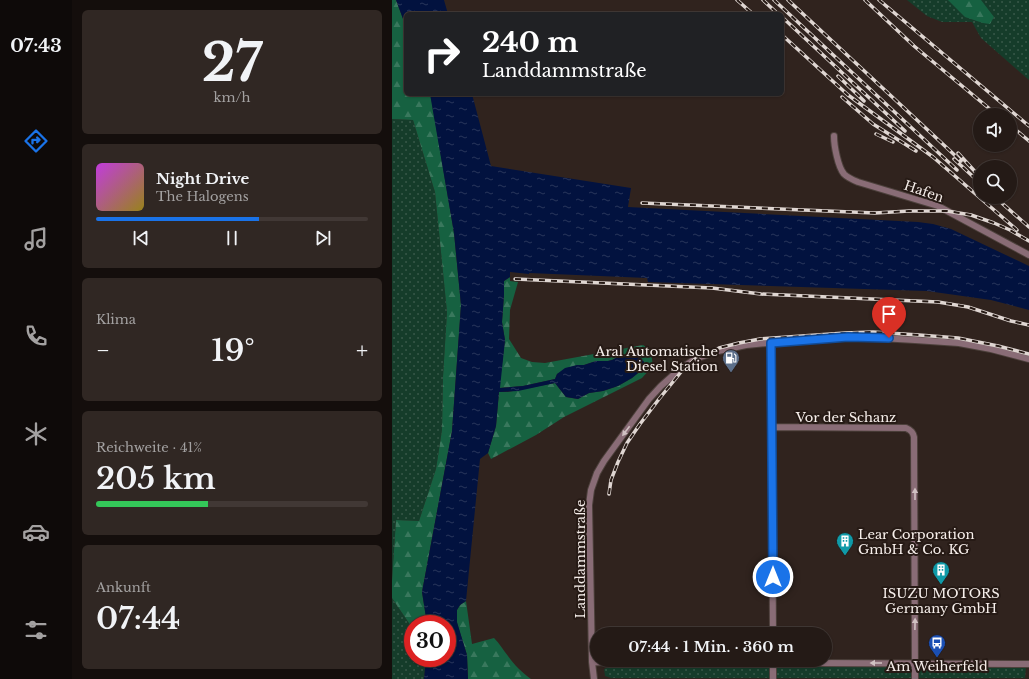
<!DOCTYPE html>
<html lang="de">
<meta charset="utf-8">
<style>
:root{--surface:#241a16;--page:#302723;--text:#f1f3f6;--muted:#a3a1a1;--line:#413835;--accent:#1a73e8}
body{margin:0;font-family:"Libre Baskerville",serif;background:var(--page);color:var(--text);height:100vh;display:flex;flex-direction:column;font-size:15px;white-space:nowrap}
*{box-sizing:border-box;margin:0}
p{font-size:13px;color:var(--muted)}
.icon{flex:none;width:22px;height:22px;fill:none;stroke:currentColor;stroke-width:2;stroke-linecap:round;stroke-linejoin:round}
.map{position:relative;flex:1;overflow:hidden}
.panel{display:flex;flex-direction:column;gap:10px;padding:10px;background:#140e0c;width:320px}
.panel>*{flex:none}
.guide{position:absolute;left:12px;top:12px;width:380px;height:84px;border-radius:6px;box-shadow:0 1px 3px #0004,0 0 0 1px var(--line);background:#202124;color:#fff;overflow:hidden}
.fabs{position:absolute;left:581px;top:108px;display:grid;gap:8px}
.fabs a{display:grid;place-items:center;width:44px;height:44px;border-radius:50%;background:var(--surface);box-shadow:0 1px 3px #0004,0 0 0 1px var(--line);font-size:20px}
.speed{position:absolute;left:12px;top:615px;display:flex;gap:8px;font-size:20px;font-weight:700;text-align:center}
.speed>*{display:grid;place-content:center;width:52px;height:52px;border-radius:50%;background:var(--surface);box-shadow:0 1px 3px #0004,0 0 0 1px var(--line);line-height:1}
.speed .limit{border:6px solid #d22;background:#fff;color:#111}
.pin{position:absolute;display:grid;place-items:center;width:34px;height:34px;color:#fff;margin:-41px -17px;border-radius:50% 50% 50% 0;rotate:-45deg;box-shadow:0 0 4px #0007}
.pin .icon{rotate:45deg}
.me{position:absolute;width:44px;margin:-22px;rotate:0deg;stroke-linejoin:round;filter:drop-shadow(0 0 3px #0008)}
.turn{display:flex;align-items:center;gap:14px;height:84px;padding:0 12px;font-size:18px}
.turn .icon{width:52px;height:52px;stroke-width:2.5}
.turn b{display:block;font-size:28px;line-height:34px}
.big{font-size:30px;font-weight:600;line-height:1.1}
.panel .card{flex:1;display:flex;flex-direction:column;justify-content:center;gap:6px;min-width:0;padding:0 14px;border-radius:6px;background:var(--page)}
.panel .dial{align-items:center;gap:0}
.dial b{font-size:52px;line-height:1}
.song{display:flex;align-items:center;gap:12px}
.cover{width:48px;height:48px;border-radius:6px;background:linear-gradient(135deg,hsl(290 70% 55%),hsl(50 70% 35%))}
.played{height:4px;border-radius:2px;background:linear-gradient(90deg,var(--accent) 60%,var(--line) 60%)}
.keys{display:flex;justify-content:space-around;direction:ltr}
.heat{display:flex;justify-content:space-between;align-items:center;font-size:22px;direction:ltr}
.charge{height:6px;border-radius:3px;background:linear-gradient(90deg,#34c759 41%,var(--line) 0)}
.trip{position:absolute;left:198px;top:627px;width:242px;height:40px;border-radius:20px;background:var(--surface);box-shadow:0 1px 3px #0004,0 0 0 1px var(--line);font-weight:600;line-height:40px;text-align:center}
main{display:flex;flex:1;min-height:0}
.tab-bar{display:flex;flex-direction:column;width:72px;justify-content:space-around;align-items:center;background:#0e0a09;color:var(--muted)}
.tab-bar .icon{width:28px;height:28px}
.tab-bar .selected{color:var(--accent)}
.tab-bar b{font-size:18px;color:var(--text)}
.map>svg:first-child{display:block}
</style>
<main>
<nav class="tab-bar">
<b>07:43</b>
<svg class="icon selected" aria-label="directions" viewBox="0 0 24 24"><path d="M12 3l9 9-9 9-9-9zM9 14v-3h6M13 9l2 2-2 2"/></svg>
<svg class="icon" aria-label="music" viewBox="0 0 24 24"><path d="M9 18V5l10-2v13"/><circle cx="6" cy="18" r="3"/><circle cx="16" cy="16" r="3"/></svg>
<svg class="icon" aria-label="phone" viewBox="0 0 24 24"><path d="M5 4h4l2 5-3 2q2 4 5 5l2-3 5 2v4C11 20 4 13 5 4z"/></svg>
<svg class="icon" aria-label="climate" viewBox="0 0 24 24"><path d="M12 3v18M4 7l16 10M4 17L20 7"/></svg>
<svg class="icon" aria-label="car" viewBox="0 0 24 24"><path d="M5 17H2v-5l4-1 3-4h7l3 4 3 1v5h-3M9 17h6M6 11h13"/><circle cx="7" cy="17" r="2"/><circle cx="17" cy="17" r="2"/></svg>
<svg class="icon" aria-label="filters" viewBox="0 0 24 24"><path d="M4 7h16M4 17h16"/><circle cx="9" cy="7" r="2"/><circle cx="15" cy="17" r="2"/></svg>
</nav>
<section class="panel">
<div class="card dial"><b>27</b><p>km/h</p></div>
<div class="card">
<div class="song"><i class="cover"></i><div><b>Night Drive</b><p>The Halogens</p></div></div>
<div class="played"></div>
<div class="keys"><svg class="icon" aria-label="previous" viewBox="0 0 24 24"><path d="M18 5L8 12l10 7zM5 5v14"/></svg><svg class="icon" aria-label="pause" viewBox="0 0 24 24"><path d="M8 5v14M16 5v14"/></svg><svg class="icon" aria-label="next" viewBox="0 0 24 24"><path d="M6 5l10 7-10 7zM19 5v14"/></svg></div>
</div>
<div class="card"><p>Klima</p>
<div class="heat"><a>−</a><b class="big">19°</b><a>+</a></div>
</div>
<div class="card"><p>Reichweite · 41%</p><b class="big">205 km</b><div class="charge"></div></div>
<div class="card"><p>Ankunft</p><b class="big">07:44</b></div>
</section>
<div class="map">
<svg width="637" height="679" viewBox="0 0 637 679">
<defs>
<pattern id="green-dots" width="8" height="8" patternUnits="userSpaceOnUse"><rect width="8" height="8" fill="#153c2a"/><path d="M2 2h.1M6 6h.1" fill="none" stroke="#385849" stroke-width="1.8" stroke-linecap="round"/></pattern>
<pattern id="forest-firs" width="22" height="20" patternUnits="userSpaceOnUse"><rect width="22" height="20" fill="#166141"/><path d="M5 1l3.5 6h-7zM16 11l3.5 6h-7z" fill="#39785d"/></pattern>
<pattern id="water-ripples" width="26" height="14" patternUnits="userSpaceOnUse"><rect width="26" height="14" fill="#02123f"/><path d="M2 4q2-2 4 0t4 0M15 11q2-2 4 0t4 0" fill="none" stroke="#28355b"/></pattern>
</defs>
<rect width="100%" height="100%" fill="#30231e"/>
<path fill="url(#green-dots)" d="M515,0h122v80l-48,-42 -9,-16h-30l-15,-6z
M0,119l21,1 22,72 12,120 -4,65 -1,53 -6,39 -17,52 -23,-1 -4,61z
M0,598l21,31v29h13l-2,21h-32z
M219,666l415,1 -1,11h-414l-6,-2 -1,-7z"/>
<path fill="url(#forest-firs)" d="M0,0h4l10,27v67h24l1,3 23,136 7,72 -9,126 -30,161 5,32h-14v5l-21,-31v-17l4,-61 23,1 17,-52 6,-39 1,-53 4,-65 -12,-120 -22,-72 -21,-1z
M556,0h33l13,17 -4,7 -7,-1 -18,-6z
M118,277v4l8,1 -8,28 -1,29 12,19 11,4 13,1 98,-18 6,4c6,16 4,17 -7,29l-78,39 -28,18 -45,24 -3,-6 8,-27 3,-34h9l47,-9 11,14 12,2 11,-6 14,-2 15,-5 14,-8 11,-9 1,-7 -8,-6 -18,1 -6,3 -4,1h-12l-12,4h-7l-20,9 -2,5 -32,7 -24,2 6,-48 -3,-18 2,-27v-14z
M74,601l6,43 22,-6c6,6 9,12 14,18 6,9 15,17 23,23h-63l-1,-24 -10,-32v-13l3,-5z"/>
<path fill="url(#water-ripples)" d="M4,0h48l4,14h-42v13z
M38,94h42l19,72 140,22 -3,19 290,15 15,2 18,5 78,37v44l-38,-10 -64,-9 -279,-9 -1,-4 -118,-5v1l-19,-2v5l-6,4v14l-2,27 3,18 -5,48 23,-2 32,-7 2,-5 8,-6 12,-3h7l12,-4h12l4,-1 6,-3 18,-1 5,2 3,4 -1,7 -11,9 -14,8 -15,5 -14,2 -11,6 -12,-2 -11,-14 -37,8 -19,1 -3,34 -8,27 -8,6 -14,142 -6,4 -3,5v12l10,33 1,24h-44l2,-21h21v-34h-20l-5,-32 30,-161 9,-126 -7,-72z"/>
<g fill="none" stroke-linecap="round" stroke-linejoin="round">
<g stroke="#4c403b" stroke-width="8">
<path id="minor" d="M442,136c0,10 4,31 10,38 4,4 9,6 14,8l80,24 91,49
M379,343l2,291
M380,427l134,1c5,2 7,4 8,9l1,242
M381,660v19
M200,662l437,2
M202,679l-2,-17 -3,-157 2,-15 6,-17 7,-12 45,-62 12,-13 18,-16 16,-11 23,-8 28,-6 54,-5 48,-3h15l52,3 44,3 32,6 38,10"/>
</g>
<use href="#minor" stroke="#896c76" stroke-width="6"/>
<g stroke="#dfd6d2" stroke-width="3.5">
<path id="rail" d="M345,0l16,14
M371,0l15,14
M382,0l183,170
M396,0l173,161
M473,0l49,46 83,69
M487,0l150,126
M390,17l123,114
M390,35l66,60 85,62 84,73
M446,76l26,25
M450,97l31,27 43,27
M618,125l19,16
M484,134l17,8
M566,153l22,24
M562,159l26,24
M603,197l34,30
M250,203l233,10 34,-2h38l24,4 23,8 16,7 19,11
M123,279l197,9 49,6 177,8 30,5 43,14 18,4
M217,494l2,-14 7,-18 9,-19 13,-19 19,-25 22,-27 14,-13 24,-11 20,-5 21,-4 85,-6 28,-1 46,3 39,3 40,8 31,8"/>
</g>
<use href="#rail" stroke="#261a15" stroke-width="2" stroke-dasharray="6" stroke-linecap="butt"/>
</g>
<defs><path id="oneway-solid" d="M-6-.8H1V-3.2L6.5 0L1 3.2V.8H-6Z"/></defs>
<g fill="#d0c1c2">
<use href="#oneway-solid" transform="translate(234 431) rotate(127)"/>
<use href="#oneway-solid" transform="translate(523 494) rotate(-90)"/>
<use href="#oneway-solid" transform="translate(523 624) rotate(-89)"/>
<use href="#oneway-solid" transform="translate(484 663) rotate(-180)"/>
</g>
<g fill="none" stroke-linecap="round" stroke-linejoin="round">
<g stroke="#114b97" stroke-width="10">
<path id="route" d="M381,577l-2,-234 77,-6 41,1"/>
</g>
<use href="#route" stroke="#1a73e8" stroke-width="7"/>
</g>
<defs>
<g id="fuel-pin" transform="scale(0.9)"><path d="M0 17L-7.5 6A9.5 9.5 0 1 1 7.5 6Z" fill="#5c6f8a" stroke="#261a15"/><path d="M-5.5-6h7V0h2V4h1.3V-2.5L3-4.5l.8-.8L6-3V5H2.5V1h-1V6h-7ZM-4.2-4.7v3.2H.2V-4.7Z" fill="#fff"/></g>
<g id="building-pin" transform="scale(0.9)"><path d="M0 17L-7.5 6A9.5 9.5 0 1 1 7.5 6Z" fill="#0f9aa8" stroke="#261a15"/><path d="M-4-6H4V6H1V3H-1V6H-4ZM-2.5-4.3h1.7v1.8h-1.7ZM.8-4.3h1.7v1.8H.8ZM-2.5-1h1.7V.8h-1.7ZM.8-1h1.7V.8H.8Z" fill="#fff"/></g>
<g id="bus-pin" transform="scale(0.9)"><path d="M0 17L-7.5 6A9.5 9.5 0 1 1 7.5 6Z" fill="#1a4fb4" stroke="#261a15"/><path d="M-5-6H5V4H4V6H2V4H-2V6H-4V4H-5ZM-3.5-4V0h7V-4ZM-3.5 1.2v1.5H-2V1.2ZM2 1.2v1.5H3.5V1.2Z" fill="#fff"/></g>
</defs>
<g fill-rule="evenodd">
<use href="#fuel-pin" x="339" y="358"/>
<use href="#building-pin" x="453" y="541"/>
<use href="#building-pin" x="549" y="570"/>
<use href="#bus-pin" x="545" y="643"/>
</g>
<g text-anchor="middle" stroke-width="4" stroke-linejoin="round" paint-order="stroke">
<g font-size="13" fill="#f7efeb" stroke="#261a15">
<text transform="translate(532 191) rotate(19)" y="5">Hafen</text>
<text x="454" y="422">Vor der Schanz</text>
<text transform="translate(188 559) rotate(-90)" y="5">Landdammstraße</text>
</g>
<g font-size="13" fill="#f7efeb" stroke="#261a15">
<text x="326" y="356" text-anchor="end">Aral Automatische<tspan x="326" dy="15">Diesel Station</tspan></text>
<text x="466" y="539" text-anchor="start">Lear Corporation<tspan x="466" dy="15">GmbH &amp; Co. KG</tspan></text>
<text x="549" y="598">ISUZU MOTORS<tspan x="549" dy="15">Germany GmbH</tspan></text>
<text x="545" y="671">Am Weiherfeld</text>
</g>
</g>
</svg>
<div class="fabs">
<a><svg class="icon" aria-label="sound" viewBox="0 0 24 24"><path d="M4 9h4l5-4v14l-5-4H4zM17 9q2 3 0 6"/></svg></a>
<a><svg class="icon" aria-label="search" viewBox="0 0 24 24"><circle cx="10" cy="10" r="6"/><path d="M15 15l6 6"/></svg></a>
</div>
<div class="speed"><div class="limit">30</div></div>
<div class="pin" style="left:497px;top:338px;background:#d93025"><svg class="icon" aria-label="arrive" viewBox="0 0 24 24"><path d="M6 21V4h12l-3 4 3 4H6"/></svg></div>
<svg class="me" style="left:381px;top:577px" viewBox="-20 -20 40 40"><circle r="17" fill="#1a73e8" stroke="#fff" stroke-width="3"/><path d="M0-11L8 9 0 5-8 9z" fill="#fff"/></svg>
<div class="trip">07:44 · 1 Min. · 360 m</div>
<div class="guide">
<div class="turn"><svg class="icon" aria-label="right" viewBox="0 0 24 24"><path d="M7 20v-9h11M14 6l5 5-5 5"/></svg><div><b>240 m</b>Landdammstraße</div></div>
</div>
</div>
</main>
